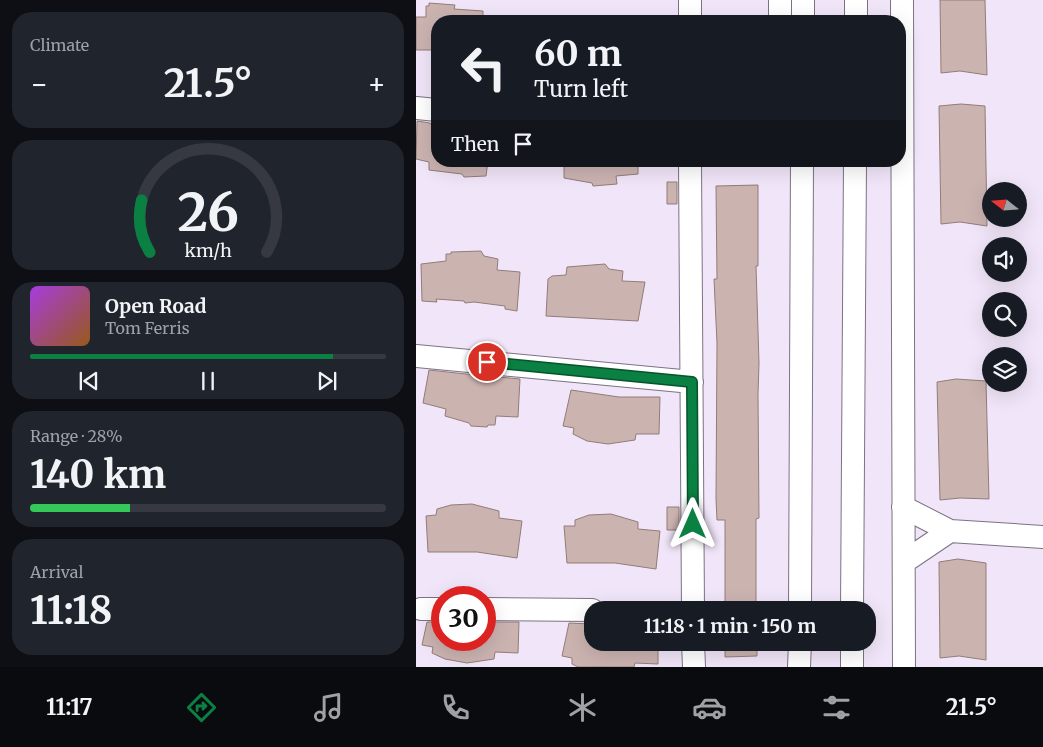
<!DOCTYPE html>
<meta charset="utf-8">
<style>
:root{--surface:#171b24;--page:#20242c;--text:#f1f3f6;--muted:#9ea1a6;--line:#363941;--accent:#0b8043}
body{margin:0;font-family:Merriweather,serif;background:var(--page);color:var(--text);height:100vh;display:flex;flex-direction:column;font-size:19px;white-space:nowrap}
*{box-sizing:border-box;margin:0}
p{font-size:16px;color:var(--muted)}
.icon{flex:none;width:28px;height:28px;fill:none;stroke:currentColor;stroke-width:2;stroke-linecap:round;stroke-linejoin:round}
.map{position:relative;flex:1;overflow:hidden}
.details{display:flex;flex-direction:column;gap:12px;padding:12px;background:#0d0f14;width:416px}
.details>*{flex:none}
.guide{position:absolute;left:15px;top:15px;width:475px;height:152px;border-radius:20px;box-shadow:0 5px 20px #0002;background:#171b24;color:var(--text);overflow:hidden}
.needle{width:32px;rotate:287deg}
.fabs{position:absolute;left:566px;top:182px;display:grid;gap:10px}
.fabs a{display:grid;place-items:center;width:45px;height:45px;border-radius:50%;background:var(--surface);box-shadow:0 5px 20px #0002;font-size:25px}
.speed{position:absolute;left:15px;top:586px;display:flex;gap:10px;font-size:25px;font-weight:700;text-align:center}
.speed>*{display:grid;place-content:center;width:65px;height:65px;border-radius:50%;background:var(--surface);box-shadow:0 5px 20px #0002;line-height:1}
.speed .limit{border:8px solid #d22;background:#fff;color:#111}
.pin{position:absolute;display:grid;place-items:center;width:42px;height:42px;color:#fff;margin:-21px;border:2px solid #fff;border-radius:50%;box-shadow:0 1px 5px #0007}
.me{position:absolute;width:55px;margin:-28px;rotate:0deg;stroke-linejoin:round;filter:drop-shadow(0 0 4px #0008)}
.turn{display:flex;align-items:center;gap:18px;height:105px;padding:0 20px;font-size:22px}
.turn .icon{width:65px;height:65px;stroke-width:2.5}
.turn b{display:block;font-size:35px;line-height:42px}
.then{display:flex;align-items:center;height:48px;padding:0 20px;background:#0003;gap:10px;font-size:19px}
.big{font-size:38px;font-weight:700;line-height:1.1}
.details .widget{flex:1;display:flex;flex-direction:column;justify-content:center;gap:8px;min-width:0;padding:0 18px;border-radius:20px;background:var(--page)}
.details .dial{align-items:center;gap:0}
.dial svg{height:130px;overflow:visible;fill:none;stroke:var(--line);stroke-width:7;stroke-linecap:round;text-anchor:middle}
.dial text{fill:var(--text);stroke:none}
.song{display:flex;align-items:center;gap:15px}
.cover{width:60px;height:60px;border-radius:8px;background:linear-gradient(135deg,hsl(280 70% 55%),hsl(30 70% 35%))}
.played{height:5px;border-radius:2px;background:linear-gradient(90deg,var(--accent) 85%,var(--line) 85%)}
.keys{display:flex;justify-content:space-around;direction:ltr}
.heat{display:flex;justify-content:space-between;align-items:center;font-size:28px;direction:ltr}
.charge{height:8px;border-radius:4px;background:linear-gradient(90deg,#34c759 28%,var(--line) 0)}
.trip{position:absolute;left:168px;top:601px;width:292px;height:50px;border-radius:20px;background:var(--surface);box-shadow:0 5px 20px #0002;font-weight:700;line-height:50px;text-align:center}
.menu{display:flex;height:80px;justify-content:space-around;align-items:center;background:#090b0e;color:var(--muted)}
.menu .icon{width:35px;height:35px}
.menu .current{color:var(--accent)}
.menu b{font-size:22px;color:var(--text)}
main{display:flex;flex:1;min-height:0}
.map>svg:first-child{display:block}
</style>
<main>
<section class="details">
<div class="widget"><p>Climate</p>
<div class="heat"><a>−</a><b class="big">21.5°</b><a>+</a></div>
</div>
<div class="widget dial"><svg viewBox="0 0 100 80">
<path d="M14 69A42 42 0 1 1 86 69"/>
<path d="M14 69A42 42 0 0 1 9 37" stroke="#0b8043"/>
<text x="50" y="56" font-size="32" font-weight="700">26</text>
<text x="50" y="72" font-size="11">km/h</text>
</svg></div>
<div class="widget">
<div class="song"><i class="cover"></i><div><b>Open Road</b><p>Tom Ferris</p></div></div>
<div class="played"></div>
<div class="keys"><svg class="icon" aria-label="previous" viewBox="0 0 24 24"><path d="M18 5L8 12l10 7zM5 5v14"/></svg><svg class="icon" aria-label="pause" viewBox="0 0 24 24"><path d="M8 5v14M16 5v14"/></svg><svg class="icon" aria-label="next" viewBox="0 0 24 24"><path d="M6 5l10 7-10 7zM19 5v14"/></svg></div>
</div>
<div class="widget"><p>Range · 28%</p><b class="big">140 km</b><div class="charge"></div></div>
<div class="widget"><p>Arrival</p><b class="big">11:18</b></div>
</section>
<div class="map">
<svg width="627" height="667" viewBox="0 0 627 667">
<rect width="100%" height="100%" fill="#f1e6f9"/>
<path fill="#cbb3b0" stroke="#927c79" d="M524,0h45l2,75 -27,-4 -19,2z
M13,3l26,2 -1,4 29,2v10h-46l-1,29h-20v-33h10v-11h3z
M545,104l24,2 2,120 -27,-4 -19,2 -2,-118z
M1,121l13,2 2,3 5,1v34h51l-2,15 -22,1 -2,-3 -33,-4v-8l-13,-3z
M148,161h74v13l-22,2 1,8 -24,2 -1,-3 -28,-5z
M251,182h10v22h-10z
M342,185v81h-2l3,97 -1,31 1,124 -3,1v91h-31v-90h-8l-1,-21 1,-156 -3,-64h3l-1,-93z
M65,251l3,5 14,3 -1,11 23,2 -3,39 -12,-2v-3l-31,-4 -9,1 -1,-2 -28,-2 1,3 -15,-1 -1,-37 25,-3v-7h5v-2z
M189,264l4,5 14,2 -1,10 23,1 -7,39 -92,-5 2,-37 4,-3 14,-1 1,-8z
M13,370l46,5v3l24,-1 21,2 -2,38 -22,-1 -1,9h-7l-1,2 -16,-1 -2,-3 -24,-7 1,-7 -23,-6z
M540,379l30,2 3,118 -29,-1 -20,2 -3,-118z
M155,390l48,7h41l-1,37h-23l-1,6 -27,4 -21,-3 -14,-7 1,-6 -11,-2z
M56,504l27,7v7l23,3 -5,37 -40,-6h-49l-2,-36 10,-1 1,-6 14,-4z
M251,507h12v23h-12z
M195,514l27,8v7l22,2 -4,38 -41,-6h-48l-3,-37h11v-6l14,-5z
M542,559l28,4v97l-27,-4 -19,2 -1,-96z
M11,622h15v18h43v-18h34l-1,31 -23,-1 -1,7 -27,4 -22,-4 -13,-6 1,-6 -11,-2z
M153,623l23,1v18h66v22l-23,-1 -1,4h-56l-6,-3v-6l-10,-2z
M309,642h32v14l-32,1z"/>
<g fill="none" stroke-linecap="round" stroke-linejoin="round">
<g stroke="#7c7283" stroke-width="24">
<path id="minor" d="M274,0v21
M364,0v21
M486,0l2,667
M387,21v-21
M440,21v-21
M0,108l21,2
M274,161l3,449
M0,356l276,26
M487,507l47,24 93,6
M488,562l46,-31
M5,609h21
M69,609l107,1
M384,610l2,-449
M436,610l3,-449
M277,642l1,25
M383,667l1,-25
M436,667v-25"/>
</g>
<use href="#minor" stroke="#fff" stroke-width="22"/>
</g>
<g fill="none" stroke-linecap="round" stroke-linejoin="round">
<g stroke="#07532c" stroke-width="12">
<path id="route" d="M71,362l205,20 1,142"/>
</g>
<use href="#route" stroke="#0b8043" stroke-width="9"/>
</g>
</svg>
<div class="fabs">
<a><svg class="needle" viewBox="-14 -14 28 28"><path d="M0-13l5 13h-10z" fill="#e53935"/><path d="M0 13l5-13h-10z" fill="#9ea1a6"/></svg></a>
<a><svg class="icon" aria-label="sound" viewBox="0 0 24 24"><path d="M4 9h4l5-4v14l-5-4H4zM17 9q2 3 0 6"/></svg></a>
<a><svg class="icon" aria-label="search" viewBox="0 0 24 24"><circle cx="10" cy="10" r="6"/><path d="M15 15l6 6"/></svg></a>
<a><svg class="icon" aria-label="layers" viewBox="0 0 24 24"><path d="M12 4l9 5-9 5-9-5zM3 14l9 5 9-5"/></svg></a>
</div>
<div class="speed"><div class="limit">30</div></div>
<div class="pin" style="left:71px;top:362px;background:#d93025"><svg class="icon" aria-label="arrive" viewBox="0 0 24 24"><path d="M6 21V4h12l-3 4 3 4H6"/></svg></div>
<svg class="me" style="left:277px;top:524px" viewBox="-20 -20 40 40"><path d="M0-17L14 15 0 8-14 15z" fill="#0b8043" stroke="#fff" stroke-width="4"/></svg>
<div class="trip">11:18 · 1 min · 150 m</div>
<div class="guide">
<div class="turn"><svg class="icon" aria-label="left" viewBox="0 0 24 24"><path d="M17 20v-9H6M10 6l-5 5 5 5"/></svg><div><b>60 m</b>Turn left</div></div>
<div class="then">Then<svg class="icon" aria-label="arrive" viewBox="0 0 24 24"><path d="M6 21V4h12l-3 4 3 4H6"/></svg></div>
</div>
</div>
</main>
<nav class="menu">
<b>11:17</b>
<svg class="icon current" aria-label="directions" viewBox="0 0 24 24"><path d="M12 3l9 9-9 9-9-9zM9 14v-3h6M13 9l2 2-2 2"/></svg>
<svg class="icon" aria-label="music" viewBox="0 0 24 24"><path d="M9 18V5l10-2v13"/><circle cx="6" cy="18" r="3"/><circle cx="16" cy="16" r="3"/></svg>
<svg class="icon" aria-label="phone" viewBox="0 0 24 24"><path d="M5 4h4l2 5-3 2q2 4 5 5l2-3 5 2v4C11 20 4 13 5 4z"/></svg>
<svg class="icon" aria-label="climate" viewBox="0 0 24 24"><path d="M12 3v18M4 7l16 10M4 17L20 7"/></svg>
<svg class="icon" aria-label="car" viewBox="0 0 24 24"><path d="M5 17H2v-5l4-1 3-4h7l3 4 3 1v5h-3M9 17h6M6 11h13"/><circle cx="7" cy="17" r="2"/><circle cx="17" cy="17" r="2"/></svg>
<svg class="icon" aria-label="filters" viewBox="0 0 24 24"><path d="M4 7h16M4 17h16"/><circle cx="9" cy="7" r="2"/><circle cx="15" cy="17" r="2"/></svg>
<b>21.5°</b>
</nav>
